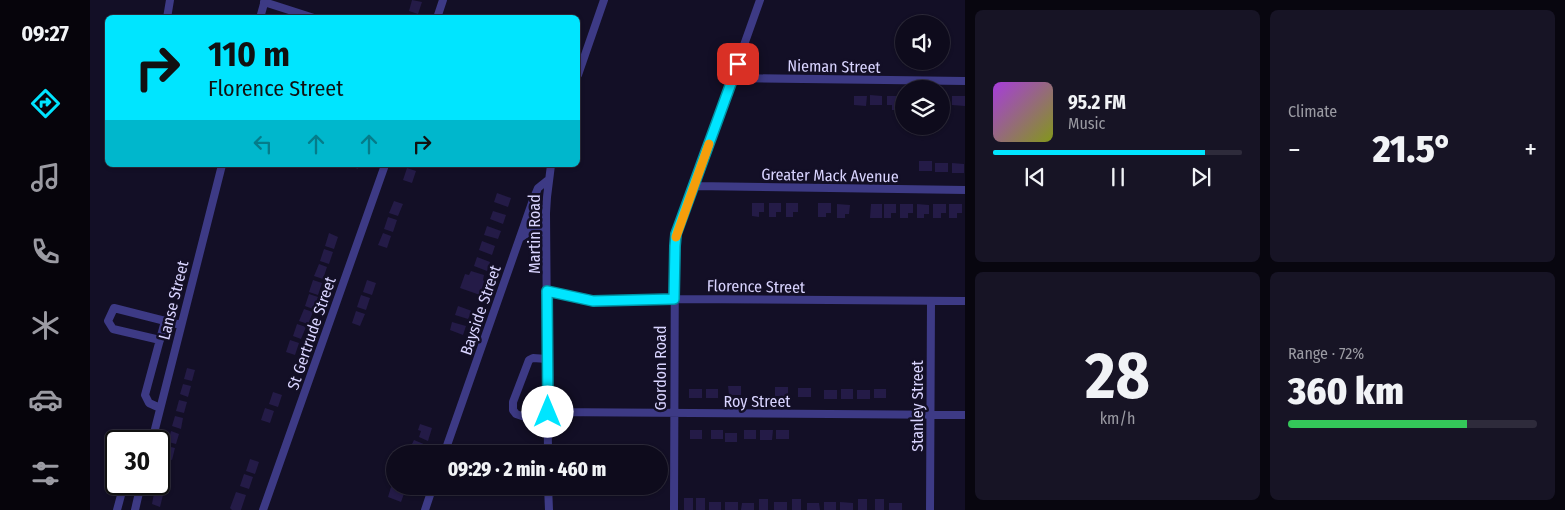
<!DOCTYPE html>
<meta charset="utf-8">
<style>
:root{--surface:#0e0b1c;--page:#171425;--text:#f1f3f6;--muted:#9b9ba3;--line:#2e2b3b;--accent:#00e5ff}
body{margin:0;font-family:"Fira Sans Condensed",sans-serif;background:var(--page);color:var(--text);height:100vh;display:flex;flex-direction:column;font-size:19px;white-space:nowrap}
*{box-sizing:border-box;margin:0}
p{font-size:16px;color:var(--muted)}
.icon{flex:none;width:28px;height:28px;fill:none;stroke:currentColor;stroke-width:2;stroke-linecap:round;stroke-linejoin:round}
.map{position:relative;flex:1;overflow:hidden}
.panel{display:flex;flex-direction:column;gap:10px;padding:10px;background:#08060f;width:600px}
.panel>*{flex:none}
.banner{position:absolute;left:15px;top:15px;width:475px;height:152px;border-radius:8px;box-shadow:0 1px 4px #0004,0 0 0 1px var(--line);background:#00e5ff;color:#111;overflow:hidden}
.controls{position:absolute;left:805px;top:15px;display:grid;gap:10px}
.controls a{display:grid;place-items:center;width:55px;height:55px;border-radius:50%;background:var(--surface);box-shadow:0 1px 4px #0004,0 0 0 1px var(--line);font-size:25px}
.speed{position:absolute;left:15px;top:430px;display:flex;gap:10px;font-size:25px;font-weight:700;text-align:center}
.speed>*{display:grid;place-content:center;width:65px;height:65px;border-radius:50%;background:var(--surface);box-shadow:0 1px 4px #0004,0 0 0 1px var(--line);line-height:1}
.speed .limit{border:2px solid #111;border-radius:8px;background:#fff;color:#111}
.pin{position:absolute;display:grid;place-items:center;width:42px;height:42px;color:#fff;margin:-21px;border-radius:10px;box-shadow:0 2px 8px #0006}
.me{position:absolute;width:55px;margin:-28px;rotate:0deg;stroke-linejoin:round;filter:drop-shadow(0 0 4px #0008)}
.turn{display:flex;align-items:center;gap:18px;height:105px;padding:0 20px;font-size:22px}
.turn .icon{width:65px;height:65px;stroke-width:2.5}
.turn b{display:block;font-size:35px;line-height:42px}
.lanes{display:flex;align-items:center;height:48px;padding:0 20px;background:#0003;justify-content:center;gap:25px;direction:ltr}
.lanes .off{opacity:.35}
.big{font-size:38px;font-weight:800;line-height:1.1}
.panel .card{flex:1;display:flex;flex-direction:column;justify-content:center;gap:8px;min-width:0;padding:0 18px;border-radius:8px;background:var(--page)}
.panel .dial{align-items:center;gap:0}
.dial b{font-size:65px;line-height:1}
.song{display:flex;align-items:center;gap:15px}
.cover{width:60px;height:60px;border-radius:8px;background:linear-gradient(135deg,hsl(280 70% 55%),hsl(70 70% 35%))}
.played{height:5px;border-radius:2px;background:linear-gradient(90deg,var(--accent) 85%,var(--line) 85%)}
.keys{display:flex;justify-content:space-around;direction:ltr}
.heat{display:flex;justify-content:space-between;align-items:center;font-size:28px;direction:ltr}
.charge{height:8px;border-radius:4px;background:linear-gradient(90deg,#34c759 72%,var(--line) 0)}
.panel .tiles{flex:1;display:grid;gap:10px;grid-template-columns:repeat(2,1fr)}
.trip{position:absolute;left:296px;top:445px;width:282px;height:50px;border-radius:25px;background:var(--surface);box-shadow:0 1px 4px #0004,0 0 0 1px var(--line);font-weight:800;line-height:50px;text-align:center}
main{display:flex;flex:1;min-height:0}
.dock{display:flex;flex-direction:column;width:90px;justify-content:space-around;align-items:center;background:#06040b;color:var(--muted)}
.dock .icon{width:35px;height:35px}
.dock .current{color:var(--accent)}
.dock b{font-size:22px;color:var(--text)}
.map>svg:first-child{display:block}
</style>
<main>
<nav class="dock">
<b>09:27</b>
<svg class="icon current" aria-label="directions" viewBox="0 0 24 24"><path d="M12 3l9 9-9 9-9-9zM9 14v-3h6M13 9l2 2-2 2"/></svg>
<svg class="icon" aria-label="music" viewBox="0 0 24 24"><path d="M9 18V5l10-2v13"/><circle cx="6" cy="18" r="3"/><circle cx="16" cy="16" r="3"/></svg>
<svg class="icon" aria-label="phone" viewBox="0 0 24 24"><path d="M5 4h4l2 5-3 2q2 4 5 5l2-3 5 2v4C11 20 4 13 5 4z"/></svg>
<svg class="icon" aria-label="climate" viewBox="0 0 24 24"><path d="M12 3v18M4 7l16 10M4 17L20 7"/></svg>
<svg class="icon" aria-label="car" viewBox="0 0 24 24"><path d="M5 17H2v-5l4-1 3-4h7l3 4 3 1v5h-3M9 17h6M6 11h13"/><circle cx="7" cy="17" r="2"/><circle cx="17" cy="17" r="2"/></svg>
<svg class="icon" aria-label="filters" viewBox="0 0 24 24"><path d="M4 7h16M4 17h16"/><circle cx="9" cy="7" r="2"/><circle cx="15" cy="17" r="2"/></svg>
</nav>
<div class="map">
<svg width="875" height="510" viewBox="0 0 875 510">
<rect width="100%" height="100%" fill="#130f26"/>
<path fill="#241b47" d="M322,0l10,2 -4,12 -9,-3z
M780,95l12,1v9h-12z
M764,96h13l-1,10 -12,-1z
M797,96h12v14h-7v-5h-5z
M851,96h7v10h-7z
M862,96h13v10l-13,-1z
M829,161h13v10h-13z
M845,163h13v9h-13z
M862,163l12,1v9h-12z
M257,165h12l-1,4z
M317,168l9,3 -4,12 -9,-3z
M407,193l14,5 -3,9 -14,-5z
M304,201l9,3 -5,12 -9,-3z
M662,203h12v9h-5v5l-7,-1z
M679,203h12v9h-5v5h-7z
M696,203h12v9h-5v5h-7z
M728,203h13v10h-5v4h-8z
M747,204l13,1 -1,9h-4v4h-8z
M781,204h11v14h-12z
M794,204h12v9h-5v5h-7z
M810,204h13v9h-5v5h-8z
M827,204l12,1v9h-5v4h-7z
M843,204h13v9h-5v5h-8z
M859,204h13v9h-5v5h-8z
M403,211l13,4 -3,9 -13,-5z
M298,217l9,3 -4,12 -9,-3z
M397,226l14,5 -3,8 -14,-4z
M239,233l9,4 -4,12 -9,-3z
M293,233l8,3 -4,12 -9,-3z
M392,241l13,5 -3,9 -13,-5z
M234,249l9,3 -4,12 -9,-3z
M387,257l13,5 -3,9 -13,-5z
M229,264l8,3 -4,12 -9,-3z
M381,271l13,4 -1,5 1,1 -4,14 -20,-7 5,-14 4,1z
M223,280l9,3 -4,12 -9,-3z
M277,280l9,3 -4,12 -9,-3z
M219,294l9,3 -5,12 -8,-3z
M271,295l9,3 -4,12 -9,-3z
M368,306l14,5 -4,8 -13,-4z
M214,309l9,3 -5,12 -9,-3z
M266,311l9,3 -5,12 -8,-3z
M362,322l14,4 -3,9 -13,-5z
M207,324l9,3 -5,12 -8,-3z
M200,340l9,3 -4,12 -9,-3z
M97,368l8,2 -3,11 -8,-2z
M93,384l8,2 -3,11 -8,-3z
M638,386h13v9h-12z
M685,387h13v9h-13z
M708,388h13v9h-13z
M599,389h13v9h-13z
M616,389h12v9h-12z
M751,389h12v10h-12z
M784,389h12v9h-12z
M734,390h13v9h-13z
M767,390h13v9h-13z
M183,392l9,3 -4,12 -9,-3z
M89,400l8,2 -3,11 -8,-2z
M175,408l9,3 -4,12 -9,-3z
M85,416l8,2 -2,11 -9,-3z
M330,424l12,4 -4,13 -9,-4 2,-6 -3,-1z
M600,430h12v9h-12z
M621,430h12v9h-12z
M654,430h12v9h-12z
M670,430h13l-1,10h-12z
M686,430h13v9h-13z
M81,431l8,3 -3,10 -8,-2z
M635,433h12v9h-12z
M324,440l12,5 -3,9h-10l2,-6 -4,-2z
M77,446l8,2 -3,12 -8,-2z
M160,459l9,3 -4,12 -9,-3z
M73,461l8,3 -2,11 -9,-3z
M154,474l9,3 -4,12 -9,-3z
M69,477l8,3 -3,11 -8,-2 1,-5h2z
M309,486h12l-1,4z
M301,487l14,4 -4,11 -13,-5z
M146,492l10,3 -5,15h-9l-2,-2z
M64,493l9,2 -3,12 -8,-3z
M594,498h9v12h-9z
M606,498h9v12h-9z
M669,499h9v11h-9z
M702,499h9v11h-9z
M768,499h9v11h-9z
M785,499h9v11h-9z
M619,502h12v8h-12z
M635,502h13v8h-13z
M684,502h13v8h-13z
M734,502h12v8h-12z
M750,502l13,1v7h-13z
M652,503h12v7h-13z
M717,503h12l1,7h-13z
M799,503h13v7h-13z"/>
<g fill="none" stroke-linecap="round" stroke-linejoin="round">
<path stroke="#3d3a85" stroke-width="8" d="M174,2l50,16
M77,18l3,-18
M170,18l5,-18
M347,18l6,-18
M488,75l26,-75
M643,78l232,3
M604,186l271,4
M430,238c7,-5 12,-9 21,-7l3,9
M457,291l14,2 32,8 81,-2 291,2
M70,340l-47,-11 -5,-8 6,-13 67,17
M457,359l-14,-1 -4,2 -16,42v8l3,4 32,11
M70,408l-11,-5 -4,-8 20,-74
M458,412l417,3
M62,441l70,-276
M354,454l89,-254 5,-12 10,-8
M458,454l-2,-241 1,-16 4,-32
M458,486l1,24
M27,510l7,-26
M45,510l6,-26
M173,510l122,-345
M335,510l8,-24
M584,510l1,-271 85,-239
M840,510l1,-209"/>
</g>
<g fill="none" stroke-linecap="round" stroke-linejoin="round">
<g stroke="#0095a6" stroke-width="12">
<path id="route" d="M458,412l-1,-121 46,10 81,-2 1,-53 1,-12 62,-170"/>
</g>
<use href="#route" stroke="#00e5ff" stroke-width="9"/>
<path stroke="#f59e0b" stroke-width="9" d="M586,237l33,-93"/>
</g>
<g text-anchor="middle" stroke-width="5" stroke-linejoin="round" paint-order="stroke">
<g font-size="16" fill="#d9d4ff" stroke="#130f26">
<text transform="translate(744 66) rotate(1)" y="6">Nieman Street</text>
<text transform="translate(740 175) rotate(1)" y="6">Greater Mack Avenue</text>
<text transform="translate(444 234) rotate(-90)" y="6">Martin Road</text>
<text transform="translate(666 286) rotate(1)" y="6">Florence Street</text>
<text transform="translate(83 300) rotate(-76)" y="6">Lanse Street</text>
<text transform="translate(390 310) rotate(-71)" y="6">Bayside Street</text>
<text transform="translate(221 333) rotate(-71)" y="6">St Gertrude Street</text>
<text transform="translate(570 368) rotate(-90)" y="6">Gordon Road</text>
<text x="667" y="407">Roy Street</text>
<text transform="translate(827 406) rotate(-90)" y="6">Stanley Street</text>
</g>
</g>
</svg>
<div class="controls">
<a><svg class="icon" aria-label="sound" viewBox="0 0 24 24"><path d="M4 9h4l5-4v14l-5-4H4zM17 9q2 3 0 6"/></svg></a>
<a><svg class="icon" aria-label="layers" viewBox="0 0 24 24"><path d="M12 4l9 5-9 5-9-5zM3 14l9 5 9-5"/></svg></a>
</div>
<div class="speed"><div class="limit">30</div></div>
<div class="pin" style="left:648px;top:64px;background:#d93025"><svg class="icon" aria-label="arrive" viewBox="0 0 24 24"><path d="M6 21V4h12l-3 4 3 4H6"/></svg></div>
<svg class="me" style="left:458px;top:412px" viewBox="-20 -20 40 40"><circle r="19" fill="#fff"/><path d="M0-13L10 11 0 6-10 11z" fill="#00e5ff"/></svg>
<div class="trip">09:29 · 2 min · 460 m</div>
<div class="banner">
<div class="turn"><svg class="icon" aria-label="right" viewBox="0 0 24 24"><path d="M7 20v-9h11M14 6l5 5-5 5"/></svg><div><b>110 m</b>Florence Street</div></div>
<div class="lanes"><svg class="icon off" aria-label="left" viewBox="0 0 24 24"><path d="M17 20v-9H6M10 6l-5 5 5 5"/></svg><svg class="icon off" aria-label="ahead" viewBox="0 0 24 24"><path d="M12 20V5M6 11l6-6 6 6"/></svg><svg class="icon off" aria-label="ahead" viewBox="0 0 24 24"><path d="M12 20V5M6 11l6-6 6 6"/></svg><svg class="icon" aria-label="right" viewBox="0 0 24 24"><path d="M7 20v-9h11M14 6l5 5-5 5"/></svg></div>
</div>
</div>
<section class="panel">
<div class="tiles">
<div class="card">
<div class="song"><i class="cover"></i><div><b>95.2 FM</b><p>Music</p></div></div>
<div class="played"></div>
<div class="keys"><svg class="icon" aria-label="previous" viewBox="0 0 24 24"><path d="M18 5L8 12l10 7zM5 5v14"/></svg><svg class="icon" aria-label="pause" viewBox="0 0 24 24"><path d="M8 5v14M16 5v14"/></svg><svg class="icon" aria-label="next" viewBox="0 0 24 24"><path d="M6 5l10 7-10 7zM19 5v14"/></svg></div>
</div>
<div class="card"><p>Climate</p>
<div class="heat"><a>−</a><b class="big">21.5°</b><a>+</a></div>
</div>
<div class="card dial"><b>28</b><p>km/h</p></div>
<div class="card"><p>Range · 72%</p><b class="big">360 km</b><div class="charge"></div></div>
</div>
</section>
</main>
